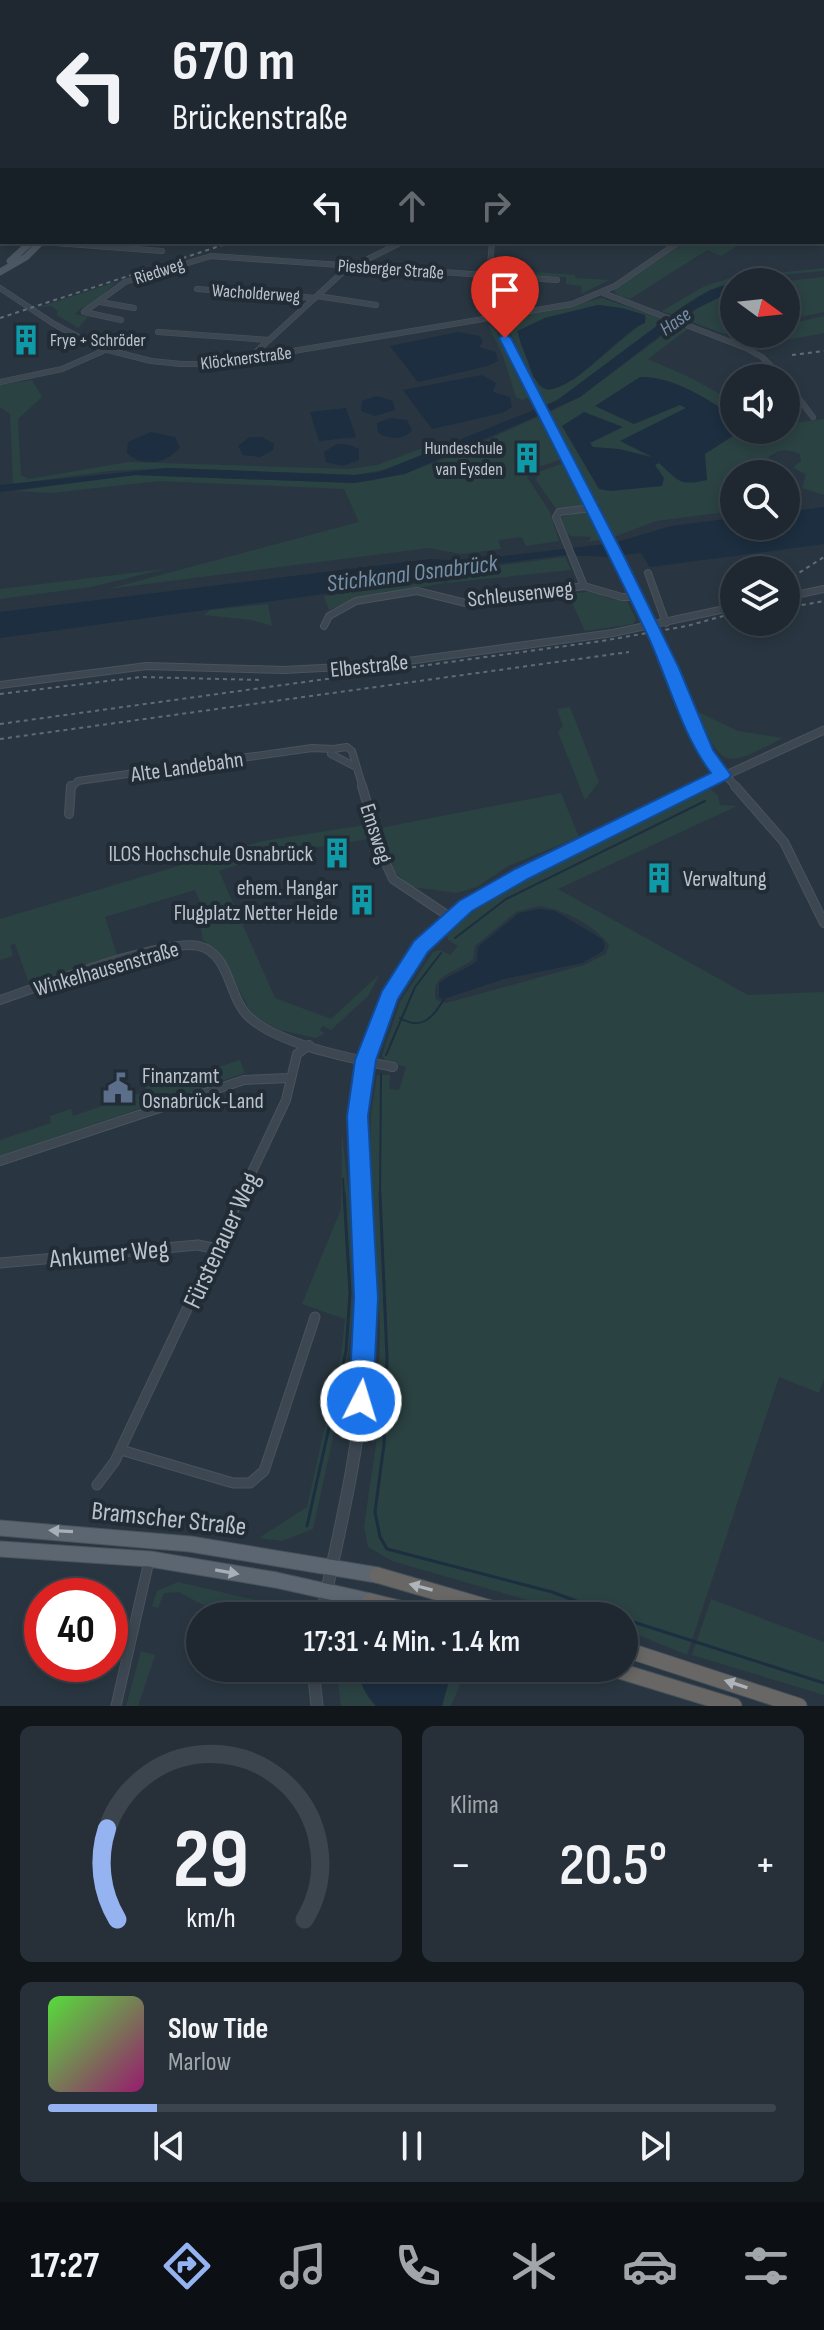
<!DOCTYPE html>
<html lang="de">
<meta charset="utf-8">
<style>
:root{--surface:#1f2831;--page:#273039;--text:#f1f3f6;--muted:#a1a6ab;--line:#3c444d;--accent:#95b2f1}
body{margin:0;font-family:"Sofia Sans Condensed",sans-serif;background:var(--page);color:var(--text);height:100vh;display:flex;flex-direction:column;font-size:30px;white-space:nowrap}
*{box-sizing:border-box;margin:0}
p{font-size:26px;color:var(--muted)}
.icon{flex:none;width:44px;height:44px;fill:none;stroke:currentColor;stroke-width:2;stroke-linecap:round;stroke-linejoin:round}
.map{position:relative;height:1706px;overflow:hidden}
.side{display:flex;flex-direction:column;gap:20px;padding:20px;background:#11161b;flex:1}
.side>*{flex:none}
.banner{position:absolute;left:0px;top:0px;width:824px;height:244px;box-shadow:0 4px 12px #0003,0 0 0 2px var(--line);background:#1f2831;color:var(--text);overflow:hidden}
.needle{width:52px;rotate:105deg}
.fabs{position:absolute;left:720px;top:268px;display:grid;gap:16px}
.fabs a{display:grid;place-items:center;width:80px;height:80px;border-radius:50%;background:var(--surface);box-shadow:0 4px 12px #0003,0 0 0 2px var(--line);font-size:40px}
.speed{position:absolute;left:24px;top:1578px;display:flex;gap:16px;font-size:40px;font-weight:700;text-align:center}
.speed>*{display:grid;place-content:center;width:104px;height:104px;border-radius:50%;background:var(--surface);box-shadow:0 4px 12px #0003,0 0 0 2px var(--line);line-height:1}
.speed .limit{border:12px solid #d22;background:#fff;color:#111}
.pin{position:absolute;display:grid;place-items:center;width:68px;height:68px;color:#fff;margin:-82px -34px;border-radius:50% 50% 50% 0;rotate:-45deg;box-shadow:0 0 8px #0007}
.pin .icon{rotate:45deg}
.me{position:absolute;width:88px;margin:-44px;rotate:5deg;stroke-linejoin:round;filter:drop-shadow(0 0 6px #0008)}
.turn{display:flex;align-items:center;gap:28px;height:168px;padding:0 40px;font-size:36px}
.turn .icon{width:104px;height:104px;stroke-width:2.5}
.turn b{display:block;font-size:56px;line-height:68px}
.lanes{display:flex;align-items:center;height:76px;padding:0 40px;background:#0003;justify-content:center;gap:40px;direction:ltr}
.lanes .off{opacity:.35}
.big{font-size:60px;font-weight:600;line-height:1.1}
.side .card{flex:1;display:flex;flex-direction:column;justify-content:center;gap:12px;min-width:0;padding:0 28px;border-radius:12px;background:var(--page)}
.side .dial{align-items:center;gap:0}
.dial svg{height:208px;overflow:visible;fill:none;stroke:var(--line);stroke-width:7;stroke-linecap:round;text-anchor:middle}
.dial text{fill:var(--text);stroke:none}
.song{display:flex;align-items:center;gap:24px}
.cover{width:96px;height:96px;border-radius:12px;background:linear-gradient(135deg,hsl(110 70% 55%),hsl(320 70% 35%))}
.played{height:8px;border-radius:4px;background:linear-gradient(90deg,var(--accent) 15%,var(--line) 15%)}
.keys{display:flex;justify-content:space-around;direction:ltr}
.heat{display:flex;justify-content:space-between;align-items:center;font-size:44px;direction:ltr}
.side .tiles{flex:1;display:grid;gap:20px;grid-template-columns:1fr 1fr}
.card:last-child{grid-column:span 2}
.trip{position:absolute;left:186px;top:1602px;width:452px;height:80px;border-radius:40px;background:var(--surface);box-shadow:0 4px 12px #0003,0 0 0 2px var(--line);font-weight:600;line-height:80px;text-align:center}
.menu{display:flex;height:128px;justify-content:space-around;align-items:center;background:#0c1014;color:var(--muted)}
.menu .icon{width:56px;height:56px}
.menu .on{color:var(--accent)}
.menu b{font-size:36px;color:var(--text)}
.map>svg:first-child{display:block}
</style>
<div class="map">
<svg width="824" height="1706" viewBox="0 0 824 1706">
<rect width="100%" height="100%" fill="#293641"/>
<path fill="#2b4242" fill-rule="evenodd" d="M26,0h294l-292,2z
M685,242h59l-23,14 -14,-6 -77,49 -13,-4 -3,-5z
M824,268v3c-52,5 -112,6 -151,44l-11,-4 43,-25 25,-8z
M494,269l81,6v3l34,2 -28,14 1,-8 -16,-2v-7l-70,-2z
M824,277v35l-38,8v-38h-9z
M116,282l-25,24 -11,3 -5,5 13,3 -10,11 -21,-13 1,-4 -7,-5 -14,2z
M734,290v42l-9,2 -42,-15 20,-15z
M602,298l65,22 -98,74 -25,12 -38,-83 5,-4zM598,305l24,3 23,7 2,4 -72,60 -28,11 -14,-13 -16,-46 28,-13z
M824,316v17l-74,14 -11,-6 8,-7h39v-9z
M678,324l11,4 -41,31 43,19 43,24v28h52v-6l38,-5v76l-22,-7 4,-14 -13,-6 8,-7 -1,-7c-18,-7 -26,-3 -38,10v10h-28v37l-78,10 -45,17 -13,-25 2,-8 -5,-1 -47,-91 32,-16z
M488,325l6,3 36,69 -8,3 -6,-3 -13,-41z
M32,380l10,17 -24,22 3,56 8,4 99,-17 221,7 28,-4 54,-20 8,5 -40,17 -44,8 -187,-7 -58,3 -97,13 -3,-70 -10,-7v-22z
M538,417l24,42 -26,9 -9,9 23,35 9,29 -33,5 -4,-9 -24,3 3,9 -40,5 -32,-6 -321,41 251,-67 -15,-33 -184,-8 -109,12 -37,-2 121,-16 219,8c64,-6 126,-41 184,-66z
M563,463l22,43 -28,4 -21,-30 3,-8z
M586,510l14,30 -23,3 12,-2 2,-4 -21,-1 -6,-4 -5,-14z
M565,557l6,13 -124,13v-3l18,-2 9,-9z
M165,569l-74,18 -91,12v-10z
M442,580l3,3 -91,16 -25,11 -5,-14z
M594,591l16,8 17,2 9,18 -3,5 -48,7 -17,-37z
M268,604l4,22 -21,-6 -47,-5 6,-5z
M570,707l29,75 -14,18 -27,-68 5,-6 -6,-17z
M696,711l42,20 45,7c-58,29 -59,34 -87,-27z
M709,788l9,8 2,9 17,1 -179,83 190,106 76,-3v387l-5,14 -40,-16 -92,278 -63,-26v-13h-41l-191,-55 -24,-14 -4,-20 14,-97 2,-101 -10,-172 1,-42 6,-40h13l-1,14 10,1 7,-23 -19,-5 -5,-6 18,-54 33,-50 7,-2 10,5 8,-9 -10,-6 -1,-5 29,-26 -2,-2 50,-30zM539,906c23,3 56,19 70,39l-3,9 -22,11 -138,38 -10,-3c-7,-27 22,-27 37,-41l2,-13 41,-34z
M561,793l18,44 -71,29 -31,21 -21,6 -44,-6 -17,-15 -15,-44z
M365,825l4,14 -102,16 -48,16 56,127 56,21 49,-45 -12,22 -37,34 -8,-4 -4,4 6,3 -9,5 -36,-8 -28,-15 -30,-59 -19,-16 -5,-25 6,-3 -9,-22 -90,27 13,41 -88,28 -15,-42 -5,1 3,11 -13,4v-41l263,-78z
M240,1060l5,13 -245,83v-16l51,-17 -1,-7 21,-7 2,7 73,-25 -1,-7 20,-7 3,7z
M342,1134c6,54 15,111 12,165 -5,74 -25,157 -41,230l-31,12 -23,-3 48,-31 35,-157 3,-31 -43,-15 39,-95z
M178,1582l90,21 15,13h-30l-7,-10 -39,1 -28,-15 -15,1 -6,15 -6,-2 5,-15z
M711,1599l113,43v53l-132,-40z
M141,1651l14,4 -17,51h-12z
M336,1668h131l-16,38h-110z
M481,1668h66l14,5 -2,11z"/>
<path fill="#1c2e3f" d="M734,282v8l-42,21 -112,86 -175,77 -51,9 -219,-8 -135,17v-7l168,-17 187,7 24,-3 177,-71 122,-91 32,-20z
M598,305l23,3 24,7v8c-22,6 -78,77 -102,65 -8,-5 -12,-19 -15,-27 -4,-10 -9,-20 -10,-30l27,-13z
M458,332l22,4 3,6 -4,5 17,5 2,9 -10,5 -70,16 -28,-36z
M482,375l14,8 -3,9 17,5 2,10 -10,6 -70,16 -29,-39z
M640,377c34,-1 66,22 94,39v14h8l-37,24 2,26c-28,6 -27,2 -48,-17l-4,2 9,13 -2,8 -51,5 -12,-2 -37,-63 22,-14 39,15 -33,16 3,4 26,2 33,8 -32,-16 66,-33 -6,-3 -46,19 -39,-18z
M377,396l16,5 2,9 -20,6 -14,-5 1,-10z
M346,408l10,29 -37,4 -9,-29z
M391,418l16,2 5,10c-8,10 -22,10 -34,3l-1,-10z
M151,432l24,5 5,10c-12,17 -39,20 -53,6l1,-11z
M250,437h12l12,7 -1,6 -13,7 -17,-2 -5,-9z
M337,444l13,1 9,4v11l-16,6 -17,-4 -2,-10z
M824,507v37l-174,23 -9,-14 -32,4 -44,-2 -100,13 -3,5 3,1 -1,3 -10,-1 -9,4 -4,-6 -8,5 -433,59v-26l431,-53 31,2 152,-18 57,-17 63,-8v8h52v-14z
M539,909l16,2 47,28 3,6 -2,6 -21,12 -78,16 -60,20 -5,-1v-15c13,-10 25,-12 38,-22l1,-14 41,-34z
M362,1668c27,0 65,-7 87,13l-7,25h-66c-10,-12 -18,-21 -14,-38z"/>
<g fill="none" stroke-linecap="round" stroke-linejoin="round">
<path stroke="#1c2e3f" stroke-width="2" d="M455,938l51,-39 199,-98
M400,1018c21,13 33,0 44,-19
M386,1055l29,-68 26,-34
M343,1179l1,16
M380,1195l1,-121"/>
<path stroke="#1c2e3f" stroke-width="3" d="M380,1193l7,165 -3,86 -9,68 5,25 7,12 165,43 64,24
M307,1526l39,-175 4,-58 -6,-100
M624,1619l200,64"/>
<g stroke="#49535d" stroke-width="5">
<path id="minor-far4" d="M473,0l15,2
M709,0l9,2
M818,0l6,2
M0,185l2,3"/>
</g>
<g stroke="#49535d" stroke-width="6">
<path id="minor-far3" d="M42,242l120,9
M492,242l-5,59 83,163
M0,288l54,36 46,24 51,13 30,3h35l356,-60 43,-18 64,-44
M197,289l118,9
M603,293l143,55 16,9 21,21
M317,296l59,9
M100,302l34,6
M84,312l41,-30 86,-26 346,24
M84,312l37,8
M158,332l111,8
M256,359v-7l88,-81 58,-29
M0,382l62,-13 41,-18
M786,382l27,35"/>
</g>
<g stroke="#49535d" stroke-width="8">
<path id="minor-far2" d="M569,462l102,206 34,84 32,36
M648,573l18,50
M584,586l38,11h14
M786,597l38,-8
M324,626l5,-10 27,-15 61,-10 49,12 118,-17 -28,-69 3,-5 33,-4
M0,685l147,-19 137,4 95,-5 234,-32 121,-26
M356,767l-25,-13 2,-5 14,-2 5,4 11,37
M71,788l7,-7 234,-33 21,1"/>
</g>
<g stroke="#49535d" stroke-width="10">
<path id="minor-far1" d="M362,786l21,71 10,22 57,38
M735,786l49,56 40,81
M69,814l2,-28
M0,1000c39,-13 164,-62 199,-54 32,8 29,53 51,72 33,28 101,40 143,49
M0,1161l244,-81 46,-2
M241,1195l45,-95 11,-46 12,-9"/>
</g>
<g stroke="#49535d" stroke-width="11">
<path id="minor" d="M0,1263l198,-18 19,4
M121,1450l112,33h17l14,-12 51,-154
M97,1485l18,-24 127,-268
M116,1706l33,-145"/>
</g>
<g stroke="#49535d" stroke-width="9">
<path id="tertiary-far2" d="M698,788l126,-58"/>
</g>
<g stroke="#49535d" stroke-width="11">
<path id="tertiary-far1" d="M360,1195c-4,-96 7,-202 83,-272 39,-36 91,-55 138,-78 40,-19 80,-39 121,-59"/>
</g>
<g stroke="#49535d" stroke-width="13">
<path id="tertiary" d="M321,1616c19,-87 41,-175 44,-264 2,-53 -3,-106 -5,-159
M313,1668l4,38"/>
</g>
<g stroke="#49535d" stroke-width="7">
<path id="secondary" d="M10,261l21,-19
M0,272l26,-15 15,-15"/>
</g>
<g stroke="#49535d" stroke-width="17">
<path id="primary" d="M0,1528l190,16 187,31
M0,1549l150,10 126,21 94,21"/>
</g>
<g stroke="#47525b" stroke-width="17">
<path id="trunk" d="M377,1575l141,41
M370,1601l62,15
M624,1649l175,57
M610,1668l124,38"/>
</g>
<use href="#minor-far4" stroke="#3d4751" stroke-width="4"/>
<use href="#minor-far3" stroke="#3d4751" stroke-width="5"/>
<use href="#minor-far2" stroke="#3d4751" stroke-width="6"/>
<use href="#minor-far1" stroke="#3d4751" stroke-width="8"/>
<use href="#minor" stroke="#3d4751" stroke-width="9"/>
<use href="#tertiary-far2" stroke="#3d4751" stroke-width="7"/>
<use href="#tertiary-far1" stroke="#3d4751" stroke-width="9"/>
<use href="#tertiary" stroke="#3d4751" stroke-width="11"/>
<use href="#secondary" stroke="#4b5763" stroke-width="6"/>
<use href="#primary" stroke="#5b6670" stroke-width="15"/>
<use href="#trunk" stroke="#686765" stroke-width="15"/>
<path stroke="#5f6c77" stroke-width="2" stroke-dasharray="4 4" stroke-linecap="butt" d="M0,318l232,-76
M792,355l32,-4
M786,581l38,-24
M786,608l38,-7
M0,694l141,-17 120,3
M0,724l602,-83 85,-15 47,-13
M0,739l629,-87"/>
</g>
<defs><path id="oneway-solid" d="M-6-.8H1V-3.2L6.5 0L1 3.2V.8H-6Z" transform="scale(2)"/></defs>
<g fill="#a7b0b9">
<use href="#oneway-solid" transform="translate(61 1531) rotate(-177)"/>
<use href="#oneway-solid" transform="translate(227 1572) rotate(10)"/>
</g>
<g fill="#aeb4bc">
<use href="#oneway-solid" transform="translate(421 1587) rotate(-165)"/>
<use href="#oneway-solid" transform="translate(736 1684) rotate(-162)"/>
</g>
<path fill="#1a73e8" stroke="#114b97" stroke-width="2" d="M505,334l6,4 114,220 54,110 34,82 18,25 -3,4 -200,100 -56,32 -44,41 -30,47 -22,61 -8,56 10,182 -5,103 -3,8 -9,4 -8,-4 -4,-8 5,-103 -7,-182 8,-56 27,-69 32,-50 45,-40 56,-32 196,-96c-30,-40 -43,-94 -64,-139 -48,-100 -98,-198 -148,-296z"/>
<defs>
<g id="building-bare" transform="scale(2.4)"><path d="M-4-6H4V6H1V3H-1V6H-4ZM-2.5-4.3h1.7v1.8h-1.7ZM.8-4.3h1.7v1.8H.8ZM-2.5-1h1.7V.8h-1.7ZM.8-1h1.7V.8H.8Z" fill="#0f9aa8" stroke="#212c36" stroke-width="2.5" paint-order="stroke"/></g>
<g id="civic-bare" transform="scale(2.4)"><path d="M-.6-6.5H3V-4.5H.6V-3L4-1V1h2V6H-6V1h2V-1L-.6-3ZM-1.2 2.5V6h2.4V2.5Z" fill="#5c6f8a" stroke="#212c36" stroke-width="2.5" paint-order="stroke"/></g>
</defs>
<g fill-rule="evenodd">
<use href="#building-bare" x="26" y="340"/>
<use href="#building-bare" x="527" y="458"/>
<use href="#building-bare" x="337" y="853"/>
<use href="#building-bare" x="659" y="878"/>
<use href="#building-bare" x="362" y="900"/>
<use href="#civic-bare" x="118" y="1088"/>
</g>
<g text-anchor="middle" stroke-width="8" stroke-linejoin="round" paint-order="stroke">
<g font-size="18" fill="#bac2cb" stroke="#212c36">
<text transform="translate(391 269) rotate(4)" y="6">Piesberger Straße</text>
<text transform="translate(159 271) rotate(-18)" y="6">Riedweg</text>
<text transform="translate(256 293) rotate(4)" y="6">Wacholderweg</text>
<text transform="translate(246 358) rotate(-7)" y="6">Klöcknerstraße</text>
</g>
<g font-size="18" fill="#bac2cb" stroke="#212c36" text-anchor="start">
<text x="50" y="346">Frye + Schröder</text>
<text x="503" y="454" text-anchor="end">Hundeschule<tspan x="503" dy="21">van Eysden</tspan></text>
</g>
<g font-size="20" font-style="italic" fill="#7690a7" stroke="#212c36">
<text transform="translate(675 321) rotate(-35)" y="7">Hase</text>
</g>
<g font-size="22" fill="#bac2cb" stroke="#212c36">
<text transform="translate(520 593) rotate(-6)" y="8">Schleusenweg</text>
<text transform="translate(369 665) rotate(-6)" y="8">Elbestraße</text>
<text transform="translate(187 766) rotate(-8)" y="8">Alte Landebahn</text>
<text transform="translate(377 833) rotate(72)" y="8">Emsweg</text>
<text transform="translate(106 968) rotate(-16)" y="8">Winkelhausenstraße</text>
</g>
<g font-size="22" fill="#bac2cb" stroke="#212c36" text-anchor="end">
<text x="313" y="861">ILOS Hochschule Osnabrück</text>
<text x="683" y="886" text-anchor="start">Verwaltung</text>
<text x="338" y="895">ehem. Hangar<tspan x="338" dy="25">Flugplatz Netter Heide</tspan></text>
<text x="142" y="1083" text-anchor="start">Finanzamt<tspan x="142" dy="25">Osnabrück-Land</tspan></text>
</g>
<g font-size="24" font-style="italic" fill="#7690a7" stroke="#212c36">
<text transform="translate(412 573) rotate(-7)" y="8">Stichkanal Osnabrück</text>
</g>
<g font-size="26" fill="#bac2cb" stroke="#212c36">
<text transform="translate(221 1240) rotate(-65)" y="9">Fürstenauer Weg</text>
<text transform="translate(109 1253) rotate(-5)" y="9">Ankumer Weg</text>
<text transform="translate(169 1518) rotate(6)" y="9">Bramscher Straße</text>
</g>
</g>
</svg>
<div class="fabs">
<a><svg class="needle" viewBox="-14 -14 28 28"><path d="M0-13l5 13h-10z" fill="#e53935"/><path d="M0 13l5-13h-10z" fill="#a1a6ab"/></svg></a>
<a><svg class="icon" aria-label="sound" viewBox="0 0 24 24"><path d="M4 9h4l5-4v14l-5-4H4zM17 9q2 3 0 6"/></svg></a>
<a><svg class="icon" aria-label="search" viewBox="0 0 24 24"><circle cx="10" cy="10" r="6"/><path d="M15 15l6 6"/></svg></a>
<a><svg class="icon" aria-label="layers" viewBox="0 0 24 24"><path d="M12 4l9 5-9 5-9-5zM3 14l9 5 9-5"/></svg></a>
</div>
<div class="speed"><div class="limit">40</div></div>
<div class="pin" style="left:505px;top:338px;background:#d93025"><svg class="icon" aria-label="arrive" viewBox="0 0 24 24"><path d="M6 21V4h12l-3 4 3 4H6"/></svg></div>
<svg class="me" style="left:361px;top:1401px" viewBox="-20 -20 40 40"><circle r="17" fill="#1a73e8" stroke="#fff" stroke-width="3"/><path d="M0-11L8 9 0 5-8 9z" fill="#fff"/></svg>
<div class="trip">17:31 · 4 Min. · 1.4 km</div>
<div class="banner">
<div class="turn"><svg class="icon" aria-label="left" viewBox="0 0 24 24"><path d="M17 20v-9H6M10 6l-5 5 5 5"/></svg><div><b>670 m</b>Brückenstraße</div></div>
<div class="lanes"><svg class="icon" aria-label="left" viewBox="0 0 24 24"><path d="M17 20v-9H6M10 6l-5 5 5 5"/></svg><svg class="icon off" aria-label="ahead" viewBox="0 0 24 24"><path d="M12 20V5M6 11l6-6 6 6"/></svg><svg class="icon off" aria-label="right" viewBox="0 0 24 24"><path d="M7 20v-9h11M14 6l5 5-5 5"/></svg></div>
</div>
</div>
<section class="side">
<div class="tiles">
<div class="card dial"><svg viewBox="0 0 100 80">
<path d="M14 69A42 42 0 1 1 86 69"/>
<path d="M14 69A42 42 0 0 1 10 34" stroke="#95b2f1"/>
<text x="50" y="56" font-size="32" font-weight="700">29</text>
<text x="50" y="72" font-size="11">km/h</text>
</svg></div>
<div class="card"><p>Klima</p>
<div class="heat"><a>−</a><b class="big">20.5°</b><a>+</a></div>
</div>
<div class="card">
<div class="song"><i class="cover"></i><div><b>Slow Tide</b><p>Marlow</p></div></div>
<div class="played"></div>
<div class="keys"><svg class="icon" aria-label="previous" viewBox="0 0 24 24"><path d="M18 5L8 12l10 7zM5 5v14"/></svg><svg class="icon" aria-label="pause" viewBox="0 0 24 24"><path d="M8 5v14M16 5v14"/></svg><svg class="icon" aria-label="next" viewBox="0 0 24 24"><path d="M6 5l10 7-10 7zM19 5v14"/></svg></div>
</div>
</div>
</section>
<nav class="menu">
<b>17:27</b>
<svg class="icon on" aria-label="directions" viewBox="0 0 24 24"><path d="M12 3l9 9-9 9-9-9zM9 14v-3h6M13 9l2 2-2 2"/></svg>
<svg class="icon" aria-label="music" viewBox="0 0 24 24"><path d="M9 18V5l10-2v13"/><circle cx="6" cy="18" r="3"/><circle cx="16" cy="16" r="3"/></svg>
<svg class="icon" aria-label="phone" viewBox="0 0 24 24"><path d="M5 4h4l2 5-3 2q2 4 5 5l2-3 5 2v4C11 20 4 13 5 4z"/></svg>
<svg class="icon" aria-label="climate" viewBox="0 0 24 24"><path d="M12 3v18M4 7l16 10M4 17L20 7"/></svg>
<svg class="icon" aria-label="car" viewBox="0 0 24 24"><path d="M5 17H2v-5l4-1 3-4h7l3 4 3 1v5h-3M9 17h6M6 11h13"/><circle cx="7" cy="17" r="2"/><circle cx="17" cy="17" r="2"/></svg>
<svg class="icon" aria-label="filters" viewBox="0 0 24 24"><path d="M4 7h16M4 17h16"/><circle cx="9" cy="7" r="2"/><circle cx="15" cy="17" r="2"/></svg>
</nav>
